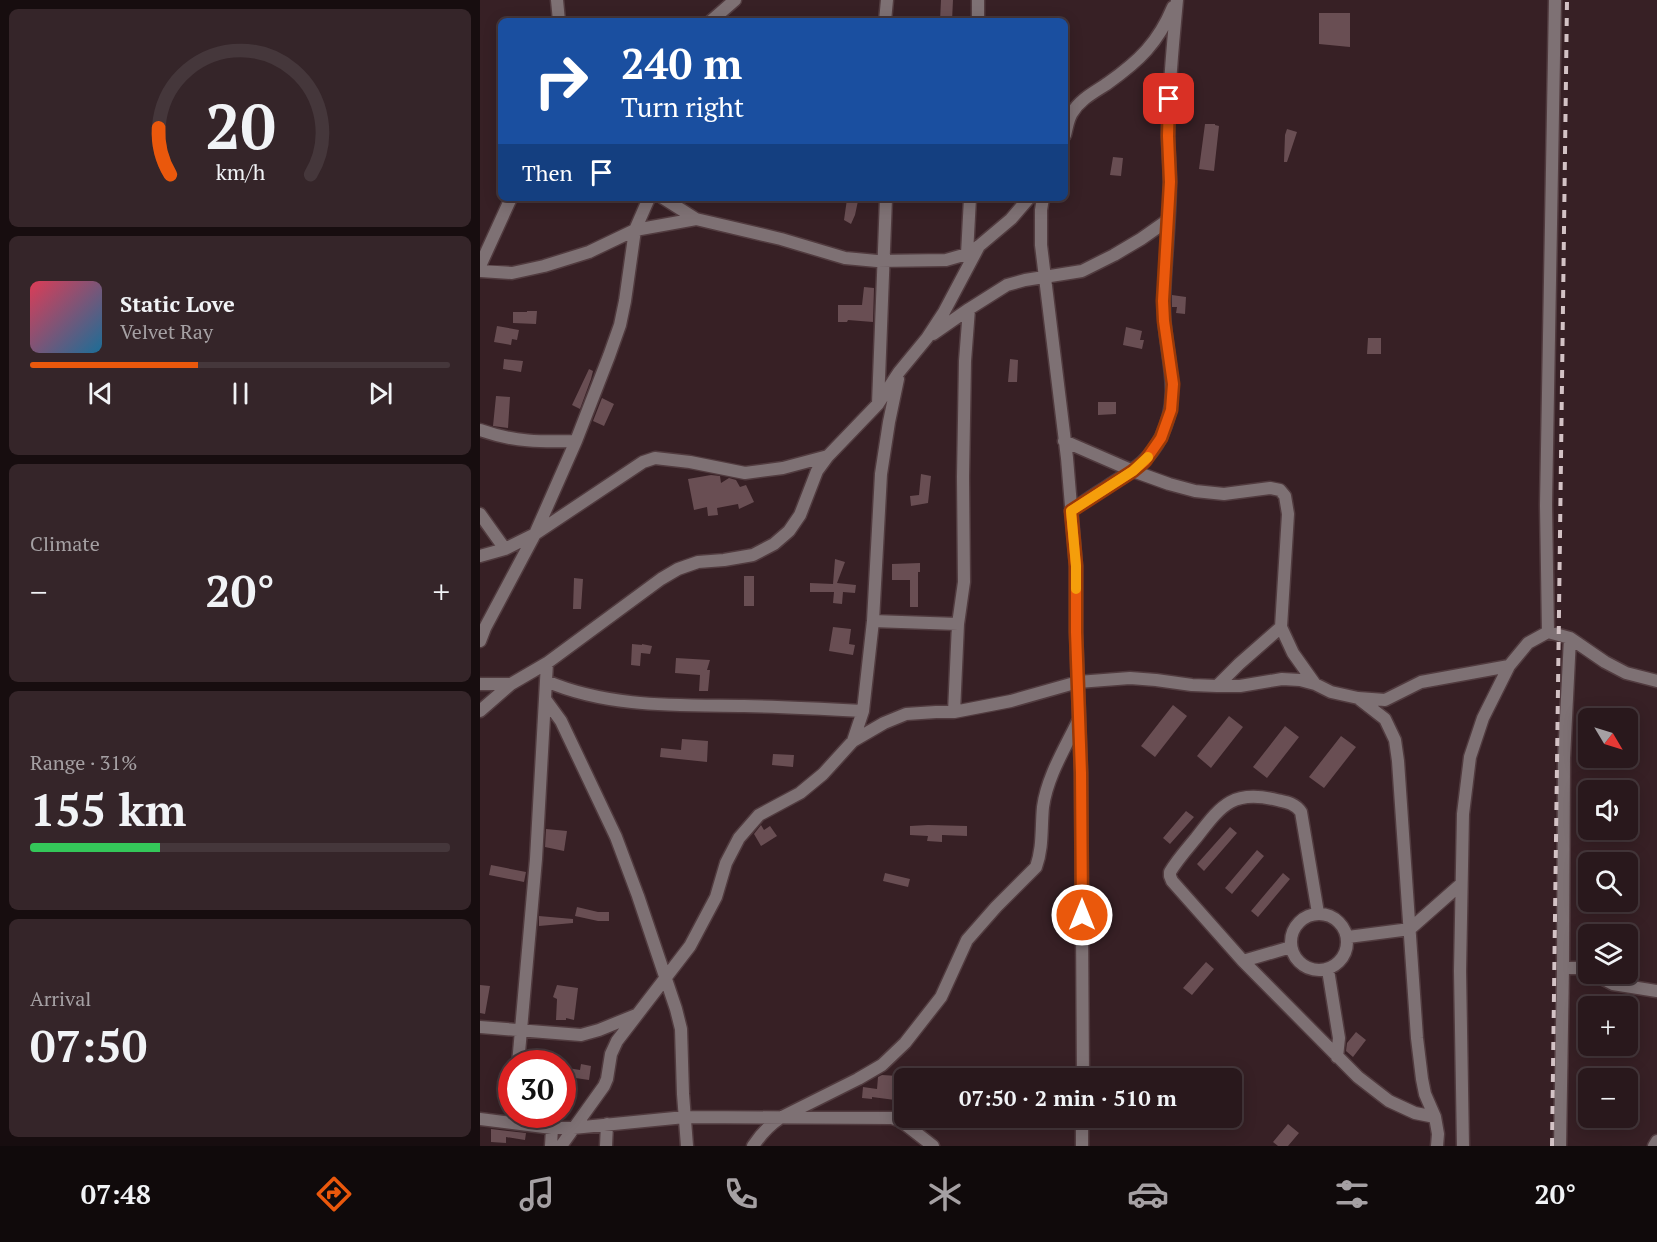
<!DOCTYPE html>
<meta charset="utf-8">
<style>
:root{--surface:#29181c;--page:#352529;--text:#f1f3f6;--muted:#a5a0a3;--line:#45373b;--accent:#ea580c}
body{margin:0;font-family:"PT Serif",serif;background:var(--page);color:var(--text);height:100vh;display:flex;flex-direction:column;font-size:22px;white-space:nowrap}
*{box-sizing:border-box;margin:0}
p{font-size:20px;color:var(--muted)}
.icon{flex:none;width:33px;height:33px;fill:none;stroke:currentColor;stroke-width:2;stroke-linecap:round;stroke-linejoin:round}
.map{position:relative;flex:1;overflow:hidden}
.drawer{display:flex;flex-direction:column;gap:9px;padding:9px;background:#170d0f;width:480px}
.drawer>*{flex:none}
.banner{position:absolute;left:18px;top:18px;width:570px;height:183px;border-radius:9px;box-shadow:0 3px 15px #0003,0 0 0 2px var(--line);background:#1a4fa0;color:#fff;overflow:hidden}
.needle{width:39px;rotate:128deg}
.buttons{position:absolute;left:1098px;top:708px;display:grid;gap:12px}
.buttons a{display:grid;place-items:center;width:60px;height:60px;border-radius:9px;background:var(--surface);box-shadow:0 3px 15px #0003,0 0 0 2px var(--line);font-size:30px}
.speed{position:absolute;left:18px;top:1050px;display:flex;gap:12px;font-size:30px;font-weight:700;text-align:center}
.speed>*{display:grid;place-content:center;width:78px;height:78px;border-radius:50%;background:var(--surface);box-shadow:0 3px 15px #0003,0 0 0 2px var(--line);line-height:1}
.speed .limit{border:9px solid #d22;background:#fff;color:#111}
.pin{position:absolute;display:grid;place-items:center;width:51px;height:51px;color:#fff;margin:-26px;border-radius:12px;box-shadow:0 3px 9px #0006}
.me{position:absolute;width:66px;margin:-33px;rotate:0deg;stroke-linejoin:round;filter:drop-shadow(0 0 4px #0008)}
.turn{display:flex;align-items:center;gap:21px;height:126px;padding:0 24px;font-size:27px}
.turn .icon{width:78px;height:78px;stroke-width:2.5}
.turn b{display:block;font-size:42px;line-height:51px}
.then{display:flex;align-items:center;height:57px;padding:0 24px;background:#0003;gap:12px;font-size:22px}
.big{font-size:45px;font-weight:600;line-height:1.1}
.drawer .card{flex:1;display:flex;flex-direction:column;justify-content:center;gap:9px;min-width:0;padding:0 21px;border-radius:9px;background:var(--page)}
.drawer .dial{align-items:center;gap:0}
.dial svg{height:156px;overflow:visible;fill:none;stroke:var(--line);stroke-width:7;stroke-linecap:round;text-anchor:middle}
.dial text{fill:var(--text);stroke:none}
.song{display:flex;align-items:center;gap:18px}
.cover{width:72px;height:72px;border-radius:9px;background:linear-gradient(135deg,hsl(350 70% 55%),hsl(200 70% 35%))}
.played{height:6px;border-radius:3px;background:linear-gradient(90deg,var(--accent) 40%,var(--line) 40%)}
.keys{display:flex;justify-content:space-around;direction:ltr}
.heat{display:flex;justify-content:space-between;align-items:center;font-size:33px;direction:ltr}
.charge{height:9px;border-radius:4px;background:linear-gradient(90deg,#34c759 31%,var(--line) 0)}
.trip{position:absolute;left:414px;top:1068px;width:348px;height:60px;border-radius:9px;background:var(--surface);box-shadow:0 3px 15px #0003,0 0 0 2px var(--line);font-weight:600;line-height:60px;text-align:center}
.tab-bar{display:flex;height:96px;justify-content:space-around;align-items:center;background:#100a0b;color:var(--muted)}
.tab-bar .icon{width:42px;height:42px}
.tab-bar .selected{color:var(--accent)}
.tab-bar b{font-size:27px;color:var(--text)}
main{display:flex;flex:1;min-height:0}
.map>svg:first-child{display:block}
</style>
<main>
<section class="drawer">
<div class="card dial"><svg viewBox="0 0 100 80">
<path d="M14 69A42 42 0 1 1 86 69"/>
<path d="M14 69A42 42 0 0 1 8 45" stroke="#ea580c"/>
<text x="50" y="56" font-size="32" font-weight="700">20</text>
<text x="50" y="72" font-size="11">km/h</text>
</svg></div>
<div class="card">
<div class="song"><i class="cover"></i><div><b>Static Love</b><p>Velvet Ray</p></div></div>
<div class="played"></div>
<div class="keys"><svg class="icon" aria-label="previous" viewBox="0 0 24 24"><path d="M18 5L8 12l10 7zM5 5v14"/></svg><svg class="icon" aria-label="pause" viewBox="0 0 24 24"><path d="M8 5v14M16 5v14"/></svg><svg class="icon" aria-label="next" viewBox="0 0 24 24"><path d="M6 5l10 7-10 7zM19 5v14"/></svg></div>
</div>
<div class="card"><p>Climate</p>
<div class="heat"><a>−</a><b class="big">20°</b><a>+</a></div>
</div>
<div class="card"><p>Range · 31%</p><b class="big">155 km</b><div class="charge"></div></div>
<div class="card"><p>Arrival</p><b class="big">07:50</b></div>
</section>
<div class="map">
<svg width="1177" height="1146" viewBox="0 0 1177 1146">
<rect width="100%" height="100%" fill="#372025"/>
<path fill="#694e53" d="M461,0h12l-1,21h-12z
M839,13h31v34l-31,-3z
M725,124h10v1l4,1 -5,45 -15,-2z
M807,129l10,3 -10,30h-3l1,-27z
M633,157l10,1 -2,18 -11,-1z
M367,199l11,2 -3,14 -4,9 -7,-4z
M384,287l10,1 -1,34 -25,-2 -1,2h-9v-17h24z
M692,295l14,2 -1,17 -9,-1 1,-6h-5z
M47,311h10l-1,13 -23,-1v-11h14z
M17,326l22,4 -2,10 -5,-1 -1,6 -17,-3z
M646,327l16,4 -2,9h4l-2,9 -19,-4z
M888,338h13v16h-14z
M24,359l19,2 -2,11 -18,-3z
M530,359l8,1 -1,22h-9z
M109,369l4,2 -2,8 -11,30 -8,-4z
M16,396l14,1 -2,31 -15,-2z
M122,398l12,6 -10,22 -11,-5z
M618,402h18v12l-18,1z
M441,474l10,2 -3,27 -17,3 -1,-10 9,-1z
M231,475l9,1 1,7 8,-5 7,2 4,7 6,-2 8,17 -15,7 -1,-5 -21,4 1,7 -10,1 -1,-9 -13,3 -6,-31z
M355,559l10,3 -8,21 19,2 -1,8 -12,-1 -1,12 -9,-1 1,-11h-24v-9l23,1z
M440,563v9h-2v35h-8v-27h-18v-16z
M264,576h10v30h-10z
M94,578l9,1 -2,30h-8z
M353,627l18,2 -2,15 6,1 -2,10 -24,-4z
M152,644l10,1 -1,7 1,-8 10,2 -2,8 -9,-1 -1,13 -9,-1z
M196,658l34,2 -3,10h3l-2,21h-9l1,-16 -25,-2z
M693,705l14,11 -32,41 -14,-11z
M749,716l14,11 -32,41 -14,-12z
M805,726l14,11 -32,41 -14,-11z
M861,736l15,11 -32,41 -15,-11z
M202,739l26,2 -1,21 -47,-5 1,-9 20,2z
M293,754l21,1 -1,12 -21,-2z
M706,811l8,6 -24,27 -7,-6z
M281,825l3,5 6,-4 7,10 -16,10 -7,-12z
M448,825l39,1v10l-25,-1v7l-15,-1 1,-5 -18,-1v-9z
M750,827l7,6 -33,38 -7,-7z
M66,829l21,2 -3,20 -19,-4z
M777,850l7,6 -32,38 -7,-6z
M11,865l35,7 -2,10 -35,-7z
M405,873l25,6 -2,8 -25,-6z
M803,873l7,6 -32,38 -7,-6z
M97,907l21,5h11v9h-11l-23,-5z
M59,916l34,3v4l-34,3z
M726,962l8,7 -22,26 -9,-7z
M0,985l10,1 -5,28 -5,-1z
M77,985l21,3 -4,32 -8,-2v2h-10l1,-21 -4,-2z
M876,1032l10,8 -13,17 -7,-6 1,-8z
M101,1064l10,2 -2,14 -27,-4v-9l18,3z
M402,1075l16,1 -3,24 -23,-3v2l-10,-1 1,-11 14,2 1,-12z
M808,1124l11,9 -11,13h-10l-5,-4z
M11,1129l35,4 -1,7 -19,-3v6l-15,-1z"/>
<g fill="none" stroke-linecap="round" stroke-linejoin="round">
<g stroke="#513b3f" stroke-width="15">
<path id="minor" d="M77,0l2,21
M231,21l24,-21
M405,21l2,-21
M498,21v-21
M585,135c2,-7 3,-16 7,-22 8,-14 23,-21 36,-30 31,-22 50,-40 65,-76
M183,198l33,21
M563,198l-2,12v35l26,213 9,108v66l5,141 2,305
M487,254l3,-56
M0,266l31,-68
M0,271l32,2 32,-7 45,-14 46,-22 61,-11 85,20 64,19 32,3 69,-1 21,-6 12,-8 32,-27 18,-21
M453,334l36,-25 38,-24 18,-5 57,-9 32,-16 27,-16 27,-19
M398,404l8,-206
M0,430c33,12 62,12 96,11
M584,441l69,30 36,13 26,7 29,3 46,-6 10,2 5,6 3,18 -7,113 12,26 22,31
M591,511c11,-8 22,-16 34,-23 22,-15 44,-25 56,-51 24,-48 0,-89 3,-138 1,-39 6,-79 6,-118 0,-15 -2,-30 -2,-45 0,-46 5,-91 9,-136
M0,514l25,35
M0,556l25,-7 30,-15 108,-72 12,-4 35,4 55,11 38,-5 45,-12
M393,621l85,3
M1068,632l22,6 35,24 21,11 31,8
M0,641l5,-13 50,-94 41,-93 33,-85 11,-31 5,-24 10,-71 14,-32
M66,681c63,27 132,24 198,25 40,1 80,3 119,5
M0,684h31
M737,686l22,-22 42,-37
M878,698l27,21 10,21 3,21 19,277 5,41 3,15 10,23 3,17 -1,12
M65,699l16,22 55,116 22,59 38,113 5,20 2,65 4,52
M0,711l31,-27 36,-21 114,-84 17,-10 20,-7 26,-2 29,-5 21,-11 15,-13 11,-16 17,-44 11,-15 50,-52 21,-32 28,-34 17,-26 35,-66
M474,712l4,-88 6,-42 -1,-105 2,-116 4,-52
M373,741l10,-30 10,-90 8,-147 8,-52 9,-43
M838,913l-17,-101c-6,-9 -15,-10 -24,-12 -45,-11 -56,6 -81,38 -9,11 -19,22 -26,34v4l2,5 71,80 115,116 31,24 26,12 20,4
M811 942a28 28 0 1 1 56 0a28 28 0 1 1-56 0Z
M868,937l62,-8 51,-45
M763,961l48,-14
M1083,968h17l8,3
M848,970l11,68 -2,19
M1114,974l19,10 44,7
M0,1027l101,8 18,-5 37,-15
M38,1064l18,-205 11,-196
M0,1119l72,9h21l112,-11 207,1 9,3 32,25
M71,1146l1,-18
M81,1146l43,-60 3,-7 4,-25 6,-13 73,-95 26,-49 10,-34 13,-25 20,-23 41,-22 23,-19 30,-33 31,-18 22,-9 30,-2h18l57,-11 67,-19 52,-4 26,2 36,5 25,1h23l42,-7 18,1 15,4 16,8 27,6 27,2 36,-18 88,-16
M126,1146l1,-22
M273,1146c8,-12 15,-20 27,-28l78,-39 24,-14 23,-22 36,-46 26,-57 29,-33 40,-40c7,-19 5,-39 7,-60 4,-30 22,-59 35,-86
M602,1146v-28
M983,1146l-3,-175 3,-157 7,-57 13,-39 26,-52 19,-23 20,-11 -2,-127 9,-505
M1080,1146l3,-178 1,-210 6,-120
M1174,1146l3,-5"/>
</g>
<use href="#minor" stroke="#7e7174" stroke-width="12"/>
<path stroke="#d3c2c5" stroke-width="4" stroke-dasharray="8 8" stroke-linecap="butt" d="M1072,1146l15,-1146"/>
</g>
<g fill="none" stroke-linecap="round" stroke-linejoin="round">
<g stroke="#983908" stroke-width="15">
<path id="route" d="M602,915l-1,-142 -5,-141v-66l-5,-55 62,-40 12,-10 16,-23 10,-28 2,-26 -9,-63 -1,-20 7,-119 -2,-46 1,-37"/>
</g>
<use href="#route" stroke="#ea580c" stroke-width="10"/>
<path stroke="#f59e0b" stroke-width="10" d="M596,589v-23l-5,-55 62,-40 15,-14"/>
</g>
</svg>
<div class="buttons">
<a><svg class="needle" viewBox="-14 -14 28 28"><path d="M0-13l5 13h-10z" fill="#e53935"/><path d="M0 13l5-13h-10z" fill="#a5a0a3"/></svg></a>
<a><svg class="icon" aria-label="sound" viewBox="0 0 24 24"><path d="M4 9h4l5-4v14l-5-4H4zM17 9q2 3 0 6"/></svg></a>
<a><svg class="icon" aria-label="search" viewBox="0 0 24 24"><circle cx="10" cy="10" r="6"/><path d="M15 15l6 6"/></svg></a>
<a><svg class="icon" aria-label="layers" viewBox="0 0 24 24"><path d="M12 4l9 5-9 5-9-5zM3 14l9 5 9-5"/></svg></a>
<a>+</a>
<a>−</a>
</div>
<div class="speed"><div class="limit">30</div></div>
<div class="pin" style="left:689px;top:99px;background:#d93025"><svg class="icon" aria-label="arrive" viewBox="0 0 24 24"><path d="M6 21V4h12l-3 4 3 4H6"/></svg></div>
<svg class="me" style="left:602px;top:915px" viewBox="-20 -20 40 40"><circle r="17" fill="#ea580c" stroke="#fff" stroke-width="3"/><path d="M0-11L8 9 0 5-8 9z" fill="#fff"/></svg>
<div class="trip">07:50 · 2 min · 510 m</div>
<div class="banner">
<div class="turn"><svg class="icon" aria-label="right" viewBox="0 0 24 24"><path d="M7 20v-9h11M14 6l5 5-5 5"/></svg><div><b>240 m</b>Turn right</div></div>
<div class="then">Then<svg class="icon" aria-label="arrive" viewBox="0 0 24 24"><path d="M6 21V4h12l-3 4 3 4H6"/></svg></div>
</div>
</div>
</main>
<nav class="tab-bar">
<b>07:48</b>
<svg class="icon selected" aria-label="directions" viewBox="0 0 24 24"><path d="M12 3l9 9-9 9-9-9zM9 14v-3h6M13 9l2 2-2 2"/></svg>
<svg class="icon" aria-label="music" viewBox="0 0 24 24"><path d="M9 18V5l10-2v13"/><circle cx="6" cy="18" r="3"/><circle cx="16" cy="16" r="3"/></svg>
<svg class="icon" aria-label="phone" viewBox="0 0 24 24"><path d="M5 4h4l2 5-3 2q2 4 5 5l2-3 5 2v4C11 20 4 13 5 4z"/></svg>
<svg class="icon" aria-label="climate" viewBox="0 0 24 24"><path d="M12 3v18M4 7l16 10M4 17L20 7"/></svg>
<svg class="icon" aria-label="car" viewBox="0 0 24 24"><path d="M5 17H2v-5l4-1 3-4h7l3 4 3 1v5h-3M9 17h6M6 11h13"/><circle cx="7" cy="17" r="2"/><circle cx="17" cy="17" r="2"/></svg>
<svg class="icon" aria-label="filters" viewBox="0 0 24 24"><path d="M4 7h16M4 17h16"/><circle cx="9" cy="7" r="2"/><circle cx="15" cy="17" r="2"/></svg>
<b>20°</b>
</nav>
